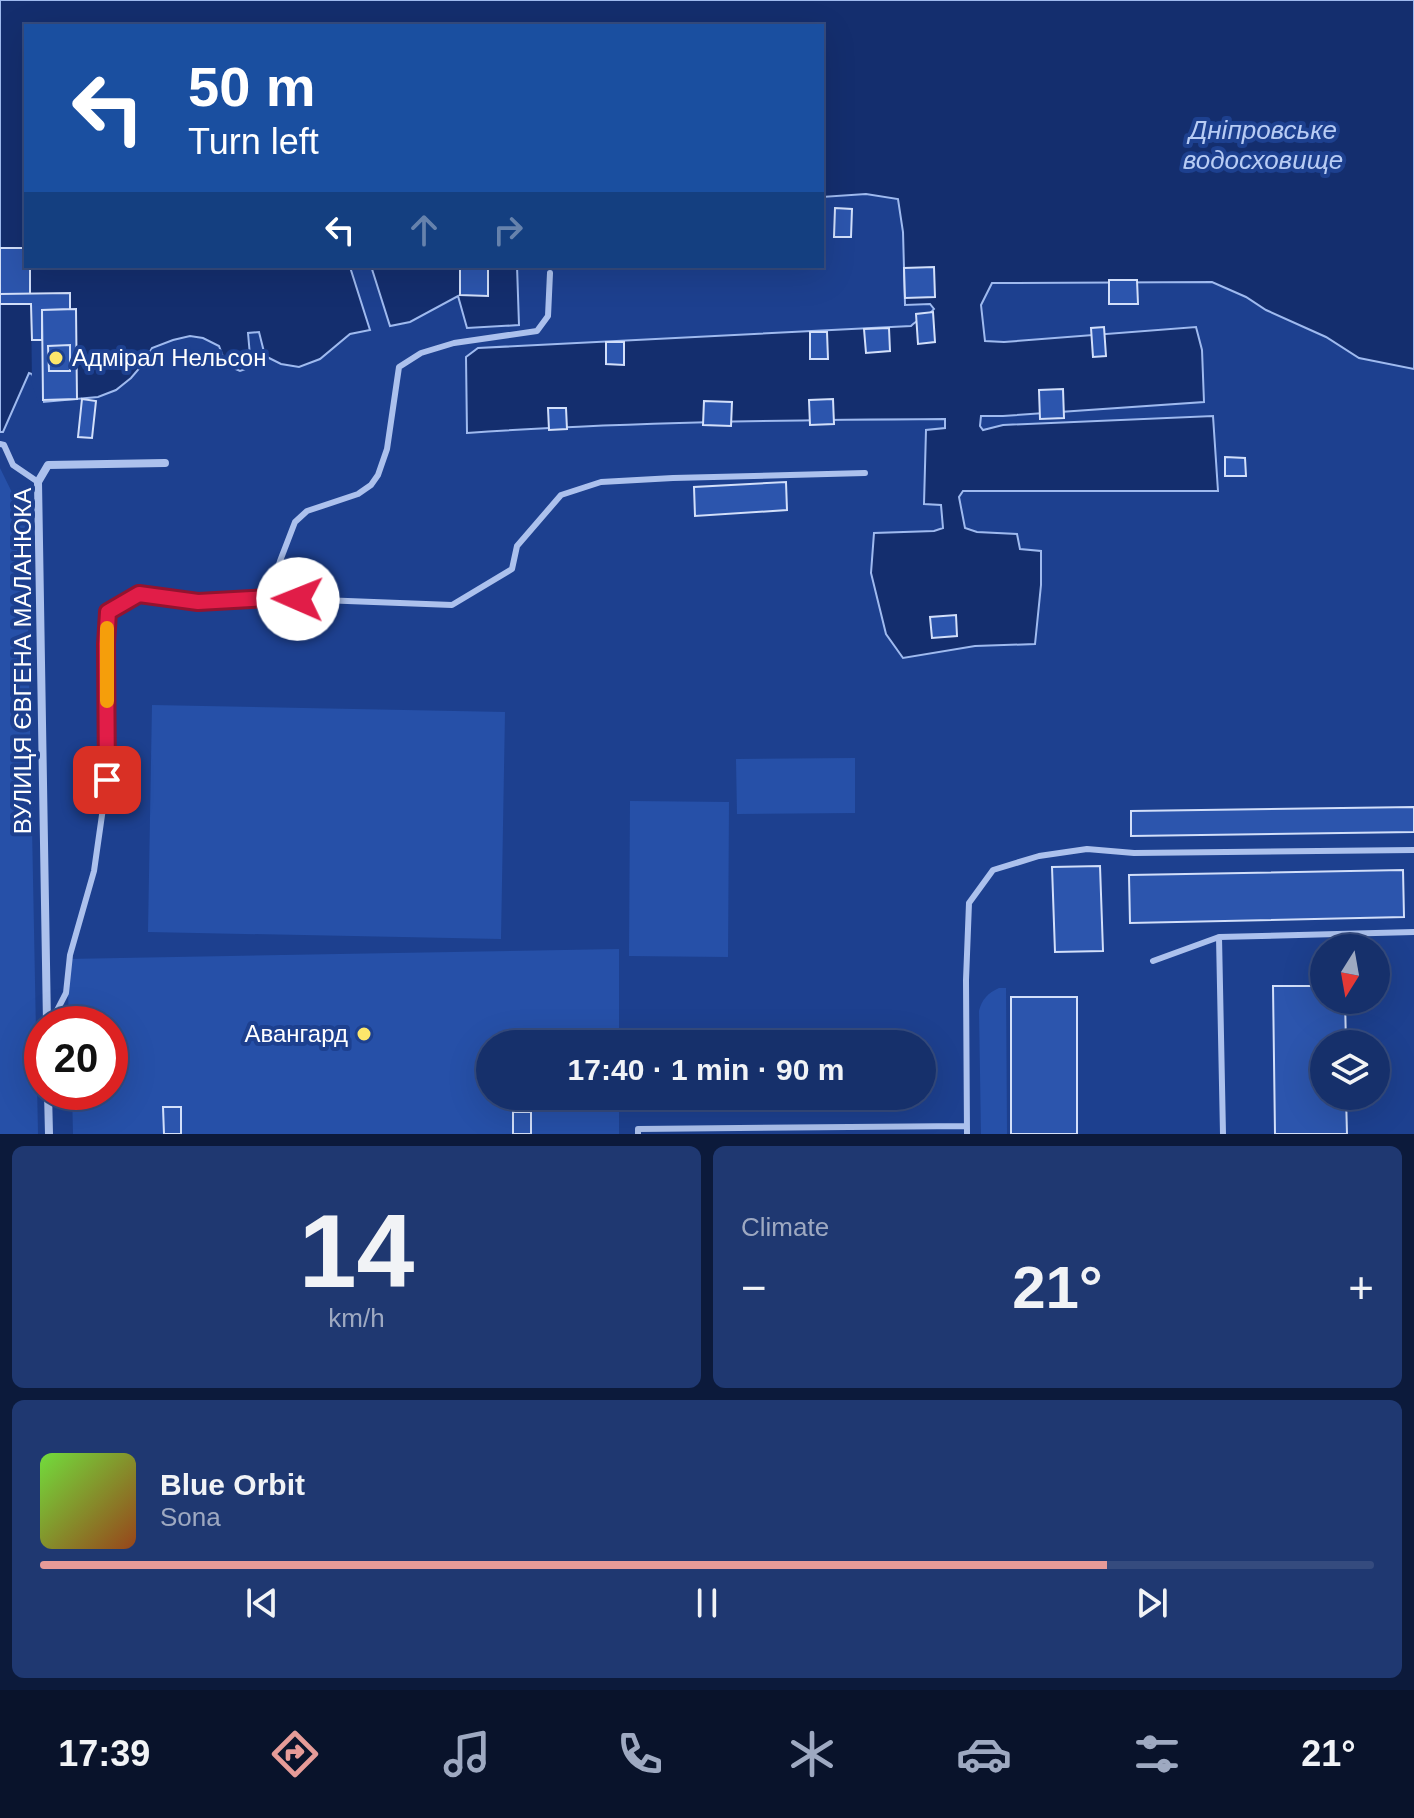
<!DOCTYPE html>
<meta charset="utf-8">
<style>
:root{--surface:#16306b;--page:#1f3871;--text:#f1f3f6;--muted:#9ea9c1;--line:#354b7e;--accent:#e69b98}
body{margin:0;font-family:Arial,sans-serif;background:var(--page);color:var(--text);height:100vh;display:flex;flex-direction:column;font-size:30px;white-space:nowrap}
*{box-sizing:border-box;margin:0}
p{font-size:26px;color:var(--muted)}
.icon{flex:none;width:44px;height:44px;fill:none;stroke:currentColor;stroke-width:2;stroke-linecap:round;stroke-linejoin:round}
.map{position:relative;height:1134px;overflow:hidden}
.drawer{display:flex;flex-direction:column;gap:12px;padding:12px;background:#0c1a3b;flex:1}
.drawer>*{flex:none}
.banner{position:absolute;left:24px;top:24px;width:800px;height:244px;border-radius:0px;box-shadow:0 8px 32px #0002,0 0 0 2px var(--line);background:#1a4fa0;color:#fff;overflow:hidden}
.needle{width:52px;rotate:191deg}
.fabs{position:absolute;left:1310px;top:934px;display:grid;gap:16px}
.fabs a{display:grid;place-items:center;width:80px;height:80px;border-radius:50%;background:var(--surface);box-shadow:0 8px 32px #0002,0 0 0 2px var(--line);font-size:40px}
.speed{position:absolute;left:24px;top:1006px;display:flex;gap:16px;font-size:40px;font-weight:700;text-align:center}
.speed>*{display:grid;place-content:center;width:104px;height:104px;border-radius:50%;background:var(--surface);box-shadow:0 8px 32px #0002,0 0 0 2px var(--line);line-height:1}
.speed .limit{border:12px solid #d22;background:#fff;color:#111}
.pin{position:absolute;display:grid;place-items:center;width:68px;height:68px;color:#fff;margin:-34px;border-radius:16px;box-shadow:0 4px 12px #0006}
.me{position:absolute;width:88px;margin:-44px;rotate:271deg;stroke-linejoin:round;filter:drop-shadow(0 0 6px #0008)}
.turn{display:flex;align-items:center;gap:28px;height:168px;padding:0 32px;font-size:36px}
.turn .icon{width:104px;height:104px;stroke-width:2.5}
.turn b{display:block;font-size:56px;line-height:68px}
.lanes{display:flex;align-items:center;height:76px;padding:0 32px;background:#0003;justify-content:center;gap:40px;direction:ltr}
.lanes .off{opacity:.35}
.big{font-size:60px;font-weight:700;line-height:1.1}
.drawer .tile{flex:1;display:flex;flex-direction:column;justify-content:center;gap:12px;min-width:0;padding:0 28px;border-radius:12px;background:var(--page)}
.drawer .dial{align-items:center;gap:0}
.dial b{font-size:104px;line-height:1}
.song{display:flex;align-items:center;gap:24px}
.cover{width:96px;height:96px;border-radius:12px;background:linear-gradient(135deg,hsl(100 70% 55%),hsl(20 70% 35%))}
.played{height:8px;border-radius:4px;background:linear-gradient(90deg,var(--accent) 80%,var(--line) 80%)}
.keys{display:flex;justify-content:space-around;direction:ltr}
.heat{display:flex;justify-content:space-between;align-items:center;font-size:44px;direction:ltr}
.drawer .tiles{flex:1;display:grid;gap:12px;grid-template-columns:1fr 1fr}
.tile:last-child{grid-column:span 2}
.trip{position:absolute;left:476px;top:1030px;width:460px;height:80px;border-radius:40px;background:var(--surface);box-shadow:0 8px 32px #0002,0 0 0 2px var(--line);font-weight:700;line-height:80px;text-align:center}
.dock{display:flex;height:128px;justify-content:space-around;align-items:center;background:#09132b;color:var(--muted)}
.dock .icon{width:56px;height:56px}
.dock .selected{color:var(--accent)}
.dock b{font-size:36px;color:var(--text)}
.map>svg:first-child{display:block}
</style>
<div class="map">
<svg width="1414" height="1134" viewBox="0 0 1414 1134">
<rect width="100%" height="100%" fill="#1d408f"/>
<path fill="#2650a8" d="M0,468l26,53 12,613h-38z
M152,705l353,7 -4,227 -353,-7z
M855,758v55l-118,1 -1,-55z
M630,801l99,1 -1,155 -99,-1z
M619,949v95h-129v52h129v38h-546l-1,-42h38v-68h-41l-2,-65z
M999,988h7l1,146h-26l-2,-123c3,-12 9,-18 20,-23z"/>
<path fill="#142e6e" stroke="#9fbaef" stroke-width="2" d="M0,0h1414v369l-55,-11 -33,-21 -60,-27 -20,-13 -34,-15 -220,1 -11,22 4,36 19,1 192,-15 6,23 2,52 -201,14h-22l-1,10 3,4 20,-5 210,-9 5,75h-255l-4,6 6,31 12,4 40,2 3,15 21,2v34l-6,59 -60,2 -72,12 -17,-24 -15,-61 3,-40 60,-2 9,-3 -2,-23 -17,-1 2,-74 19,-2v-9c-160,1 -319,3 -478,14l-1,-76 12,-9 433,-22c8,-8 17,-9 23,-17l-4,-5 -25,1 -2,-73 -5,-33 -32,-5 -44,3v-171h-796v240h325l-1,1 20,63 -20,4 -30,25 -21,8 -18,-3 -16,-8 -6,-24 -11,1 3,34 -11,4 -14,-6 -7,-19 -16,-8 -13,-2 -17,4 -21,8 -9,16 -12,14 -15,12 -18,7 -55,5 -11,-28 -3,-1 -26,59h-3z
M371,266h146l2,59 -52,3 -9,-32 -48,26 -20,4z"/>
<path fill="#1d408f" d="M70,293v16l-28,1 1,96 -4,-2 -7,-19 -1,-83h-31v-8z"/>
<path fill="#2c55ad" stroke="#d2dffa" stroke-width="2" d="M835,208l17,1 -1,28h-17z
M0,248h26v18h4v28h-30z
M460,266h28v30l-28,-1z
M934,267l1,30 -30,1 -1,-30z
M1109,280h28l1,24h-29z
M70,293v16l-28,1v30h-10l-1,-36h-31v-10z
M76,309l1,90 -34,1 -1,-90z
M933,312l2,30 -17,2 -2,-30z
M1104,327l2,29 -13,1 -2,-29z
M889,328l1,23 -24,2 -2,-24z
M810,332h17l1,27h-18z
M606,342h18v23l-18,-1z
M70,345v26h-21l-1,-25z
M1063,389l1,29 -24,1 -1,-29z
M82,399l14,2 -4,37 -14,-1z
M833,399l1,25 -24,1 -1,-25z
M704,401l28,1 -1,24 -28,-1z
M548,408h18l1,21 -18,1z
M1225,457l20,1 1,18h-21z
M786,482l1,28 -92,6 -1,-29z
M956,615l1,21 -25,2 -2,-21z
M1414,807v25l-283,4v-25z
M1100,866l3,85 -48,1 -3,-85z
M1403,870l1,47 -274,6 -1,-48z
M1273,986h51v14h21l1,44h-22v52h22l1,38h-72z
M1011,997h66v137h-66z
M163,1107h18v27h-17z
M513,1112h18v22h-18z"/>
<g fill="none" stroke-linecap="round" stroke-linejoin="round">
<path stroke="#acc1ed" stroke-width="6" d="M0,444l4,1 9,20 25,17
M269,598l183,7 60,-36 5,-23 44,-51 40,-13 72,-4 192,-5
M1219,937l4,197
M1153,961l66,-24 195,-5
M50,1024l16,-31 4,-38 24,-84 13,-91 -1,-136 2,-32 31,-18 59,8 71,-4 11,-37 15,-39 12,-11 51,-17 13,-9 7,-10 9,-26 12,-82 22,-14 33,-10 83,-12 11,-15 2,-43
M638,1134v-5l328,-3
M967,1134l-1,-154 3,-77 24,-33 46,-14 48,-7 47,4 280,-3"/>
<path stroke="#acc1ed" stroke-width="8" d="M47,1024l-9,-542 10,-17 117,-2
M48,1092l1,42"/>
</g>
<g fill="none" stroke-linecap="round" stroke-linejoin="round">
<g stroke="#92132f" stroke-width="20">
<path id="route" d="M107,780l-1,-136 2,-32 31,-18 59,8 71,-4 29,1"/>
</g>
<use href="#route" stroke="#e11d48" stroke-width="14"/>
<path stroke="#f59e0b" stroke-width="14" d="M107,701v-73"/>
</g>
<g fill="#fde66b" stroke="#1d408f" stroke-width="3">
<circle cx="56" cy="358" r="8"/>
<circle cx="364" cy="1034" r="8"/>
</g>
<g text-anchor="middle" stroke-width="8" stroke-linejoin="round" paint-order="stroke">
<g font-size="24" fill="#fff" stroke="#1d408f" text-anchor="start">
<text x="72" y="366">Адмірал Нельсон</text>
<text x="348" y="1042" text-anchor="end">Авангард</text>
</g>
<g font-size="24" fill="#fff" stroke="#1d408f">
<text transform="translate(23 661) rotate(-90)" y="8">ВУЛИЦЯ ЄВГЕНА МАЛАНЮКА</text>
</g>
<g font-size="26" font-style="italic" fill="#b8ccf4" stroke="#1d408f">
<text x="1263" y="139">Дніпровське<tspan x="1263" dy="30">водосховище</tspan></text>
</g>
</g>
</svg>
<div class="fabs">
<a><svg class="needle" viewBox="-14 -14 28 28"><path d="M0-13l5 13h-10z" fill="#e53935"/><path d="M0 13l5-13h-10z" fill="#9ea9c1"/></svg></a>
<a><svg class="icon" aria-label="layers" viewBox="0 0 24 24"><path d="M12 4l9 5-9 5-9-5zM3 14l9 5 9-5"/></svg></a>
</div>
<div class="speed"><div class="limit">20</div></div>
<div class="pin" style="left:107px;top:780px;background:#d93025"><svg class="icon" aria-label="arrive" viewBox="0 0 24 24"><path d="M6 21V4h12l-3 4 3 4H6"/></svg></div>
<svg class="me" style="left:298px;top:599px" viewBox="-20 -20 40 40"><circle r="19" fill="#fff"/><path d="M0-13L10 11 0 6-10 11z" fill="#e11d48"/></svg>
<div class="trip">17:40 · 1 min · 90 m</div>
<div class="banner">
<div class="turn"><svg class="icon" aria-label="left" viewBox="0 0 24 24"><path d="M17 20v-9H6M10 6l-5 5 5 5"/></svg><div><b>50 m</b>Turn left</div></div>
<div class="lanes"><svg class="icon" aria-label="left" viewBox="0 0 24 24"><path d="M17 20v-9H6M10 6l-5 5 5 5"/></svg><svg class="icon off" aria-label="ahead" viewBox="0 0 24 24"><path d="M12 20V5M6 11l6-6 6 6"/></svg><svg class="icon off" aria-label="right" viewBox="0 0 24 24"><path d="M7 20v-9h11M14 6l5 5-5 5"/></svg></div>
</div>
</div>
<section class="drawer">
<div class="tiles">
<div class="tile dial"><b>14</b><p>km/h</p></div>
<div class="tile"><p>Climate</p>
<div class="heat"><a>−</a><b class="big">21°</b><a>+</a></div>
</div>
<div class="tile">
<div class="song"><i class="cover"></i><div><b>Blue Orbit</b><p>Sona</p></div></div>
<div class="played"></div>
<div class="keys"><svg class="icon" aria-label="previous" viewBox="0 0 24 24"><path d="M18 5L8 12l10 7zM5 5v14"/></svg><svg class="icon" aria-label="pause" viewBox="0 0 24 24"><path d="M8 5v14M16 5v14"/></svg><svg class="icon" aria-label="next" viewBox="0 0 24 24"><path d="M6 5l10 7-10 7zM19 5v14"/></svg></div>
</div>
</div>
</section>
<nav class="dock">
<b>17:39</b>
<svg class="icon selected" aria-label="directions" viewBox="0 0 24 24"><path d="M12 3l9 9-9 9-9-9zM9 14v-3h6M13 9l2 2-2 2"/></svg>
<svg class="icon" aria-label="music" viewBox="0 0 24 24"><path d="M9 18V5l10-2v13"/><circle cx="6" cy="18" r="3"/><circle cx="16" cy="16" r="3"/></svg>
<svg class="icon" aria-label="phone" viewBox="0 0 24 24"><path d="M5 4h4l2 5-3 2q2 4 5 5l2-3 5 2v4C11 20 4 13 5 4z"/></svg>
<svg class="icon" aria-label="climate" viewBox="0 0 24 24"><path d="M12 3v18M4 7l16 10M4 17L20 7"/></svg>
<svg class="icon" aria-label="car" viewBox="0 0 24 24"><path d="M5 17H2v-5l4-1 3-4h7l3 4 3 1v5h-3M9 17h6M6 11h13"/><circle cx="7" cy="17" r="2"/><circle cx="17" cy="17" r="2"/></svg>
<svg class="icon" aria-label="filters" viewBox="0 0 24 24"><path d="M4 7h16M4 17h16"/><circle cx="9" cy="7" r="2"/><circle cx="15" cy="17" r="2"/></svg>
<b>21°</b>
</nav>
